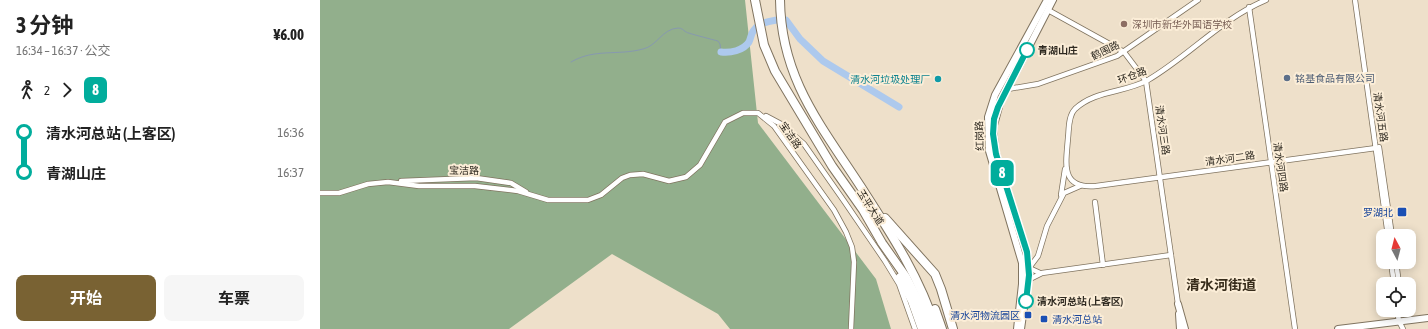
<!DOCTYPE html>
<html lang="zh">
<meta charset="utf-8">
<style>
:root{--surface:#fff;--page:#f6f6f6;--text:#222;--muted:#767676;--accent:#796233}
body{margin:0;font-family:"Asap Condensed","Noto Sans SC",sans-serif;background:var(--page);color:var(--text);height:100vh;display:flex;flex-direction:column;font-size:15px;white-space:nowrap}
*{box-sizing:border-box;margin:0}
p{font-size:13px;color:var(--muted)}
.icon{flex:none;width:22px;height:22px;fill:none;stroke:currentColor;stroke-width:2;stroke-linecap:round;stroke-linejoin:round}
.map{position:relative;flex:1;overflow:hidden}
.drawer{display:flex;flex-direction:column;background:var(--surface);width:320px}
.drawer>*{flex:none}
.badge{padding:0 8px;border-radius:6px;font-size:14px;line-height:26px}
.needle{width:26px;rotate:353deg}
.fabs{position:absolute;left:1056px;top:229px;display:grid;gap:8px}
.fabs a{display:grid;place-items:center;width:40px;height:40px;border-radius:8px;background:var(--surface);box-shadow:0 2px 10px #0003;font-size:20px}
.map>.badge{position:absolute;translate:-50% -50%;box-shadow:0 0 0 2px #fff}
.legs{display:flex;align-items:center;gap:6px;height:44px;padding:0 16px;font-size:13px}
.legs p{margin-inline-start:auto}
.summary{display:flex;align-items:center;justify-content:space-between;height:68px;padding:0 16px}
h1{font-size:22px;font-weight:700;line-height:30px}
.cta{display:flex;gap:8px;margin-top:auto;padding:8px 16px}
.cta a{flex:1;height:46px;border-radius:8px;background:var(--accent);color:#fff;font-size:16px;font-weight:700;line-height:46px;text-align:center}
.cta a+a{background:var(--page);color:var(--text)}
ul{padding:0 16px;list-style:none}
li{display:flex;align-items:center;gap:14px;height:40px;font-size:15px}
li i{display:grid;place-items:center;width:6px;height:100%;margin:0 5px;background:currentColor}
li i::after{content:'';width:10px;height:10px;margin:-5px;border:3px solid;border-radius:50%;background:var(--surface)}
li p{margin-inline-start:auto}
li:first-child i{background:linear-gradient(#0000 50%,currentColor 0)}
li:last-child i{background:linear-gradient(currentColor 50%,#0000 0)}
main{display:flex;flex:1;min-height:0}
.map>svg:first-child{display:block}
</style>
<main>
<section class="drawer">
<div class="summary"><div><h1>3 分钟</h1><p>16:34 – 16:37 · 公交</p></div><b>¥6.00</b></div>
<div class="legs"><svg class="icon" aria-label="walk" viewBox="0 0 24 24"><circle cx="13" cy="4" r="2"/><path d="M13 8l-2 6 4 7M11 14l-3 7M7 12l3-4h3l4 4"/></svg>2<svg class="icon" aria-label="forward" viewBox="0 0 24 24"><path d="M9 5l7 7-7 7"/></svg><b class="badge" style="background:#01ad9c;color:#fff">8</b></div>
<ul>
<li><i style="color:#01ad9c"></i><b>清水河总站 (上客区)</b><p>16:36</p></li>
<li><i style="color:#01ad9c"></i><b>青湖山庄</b><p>16:37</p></li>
</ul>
<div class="cta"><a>开始</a><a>车票</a></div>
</section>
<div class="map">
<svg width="1108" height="329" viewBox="0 0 1108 329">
<rect width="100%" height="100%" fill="#eee0ca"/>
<polygon fill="#92af8c" points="0,0 425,0 438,123 556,279 571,329 410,329 398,314 292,254 189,329 0,329"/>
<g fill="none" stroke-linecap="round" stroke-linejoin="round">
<path stroke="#8799b0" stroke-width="1" d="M 251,62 C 275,48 297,56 323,49 C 337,46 342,29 358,28 C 362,28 363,30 366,32 C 367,33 394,40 398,41 L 400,44 L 401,52"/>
<path stroke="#adc9ed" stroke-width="7" d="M 401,52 C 410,53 423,51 429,42 C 431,38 431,33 434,30 C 439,22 457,19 466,20 L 480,39 L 503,61 L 579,107"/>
<defs>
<g id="street">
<path d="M 946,0 C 901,19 869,56 828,80 C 805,93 775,90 755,109 C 748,116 749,130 748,138 C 746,164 740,189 776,186 L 1056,148"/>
<polyline points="1035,0 1068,236"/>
<polyline points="929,7 975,329"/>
<polyline points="728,10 804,52 826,81 858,304"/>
<polyline points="688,89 718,84 797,56 878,0"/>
<polyline points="446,116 461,124 484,144 524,201 565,261 579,284 595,329"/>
<polyline points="1059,147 1072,236"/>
<polyline points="81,181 156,178 191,183 206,192"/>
<polyline points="0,193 19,193 48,184 68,182 99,186 155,186 198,191 228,200 268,200 281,195 302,178 310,175 323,174 349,181 366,177 380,165 405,122 423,113 438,113 454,126 514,210 526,232 532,247 534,262 531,329"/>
<polyline points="741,195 745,169"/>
<polyline points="775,202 783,265"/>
<polyline points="1071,262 1074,284"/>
<polyline points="1076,262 1079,284"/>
<polyline points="720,273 709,268 718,256 727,226 744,193 760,186"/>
<polyline points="708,280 722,273 851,255"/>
<polyline points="1077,310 1079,321 1083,329"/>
</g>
<g id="secondary">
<polyline points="858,304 865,329"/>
<polyline points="859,314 860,329"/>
<polyline points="697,329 702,284 702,263 669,151 668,117 675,95 727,0"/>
<polyline points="701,329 708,280 708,258 676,154 673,129 680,103 733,0"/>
<polyline points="1018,329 1108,318"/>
</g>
<g id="highway">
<polyline points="435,0 444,45 455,71 512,166 543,210 562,243 586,277 599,302 609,329"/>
<path d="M 460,0 C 461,78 500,124 541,187 C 570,232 600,277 616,329"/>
<polyline points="565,218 615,274 621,289 633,329"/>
<polyline points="580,277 592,301 602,329"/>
<polyline points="615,309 622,329"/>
</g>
</defs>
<use href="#street" stroke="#807460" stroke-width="6"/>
<use href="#secondary" stroke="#807460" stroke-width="8"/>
<use href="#highway" stroke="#807460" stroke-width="10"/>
<use href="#street" stroke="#fff" stroke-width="4.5"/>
<use href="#secondary" stroke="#fff" stroke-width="6"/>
<use href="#highway" stroke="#fff" stroke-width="8"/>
</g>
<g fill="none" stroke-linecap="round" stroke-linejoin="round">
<defs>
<polyline id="line-1" points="706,301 709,275 707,252 676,154 673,134 674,119 678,107 707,50"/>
</defs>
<use href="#line-1" stroke="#fff" stroke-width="9"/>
<use href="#line-1" stroke="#01ad9c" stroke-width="6"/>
</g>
<circle fill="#8d6e63" stroke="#fbedd7" stroke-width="1.5" cx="804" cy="24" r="4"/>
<g fill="#fff" stroke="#01ad9c" stroke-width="2">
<circle cx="707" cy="50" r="7"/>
<circle cx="706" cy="301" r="7"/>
</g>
<circle fill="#5c6f8a" stroke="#fbedd7" stroke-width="1.5" cx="967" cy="78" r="4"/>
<circle fill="#0f9aa8" stroke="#fbedd7" stroke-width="1.5" cx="618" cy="79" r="4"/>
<g fill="#1a4fb4" stroke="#fbedd7" stroke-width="1.5">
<rect x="1077" y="207" width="10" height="10" rx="2"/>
<rect x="704" y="311" width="8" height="8" rx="2"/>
<rect x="720" y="315" width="8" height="8" rx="2"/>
</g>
<g text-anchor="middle" stroke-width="4" stroke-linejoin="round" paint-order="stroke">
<g font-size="10" fill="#785e54" stroke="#fbedd7" text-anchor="start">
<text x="812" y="28">深圳市新华外国语学校</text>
</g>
<g font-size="10" font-weight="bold" fill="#2f2a21" stroke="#fbedd7" text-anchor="start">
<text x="718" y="54">青湖山庄</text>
<text x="717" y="305">清水河总站 (上客区)</text>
</g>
<g font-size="10" fill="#2f2a21" stroke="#fbedd7">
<text transform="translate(785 50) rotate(-25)" y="4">鹤围路</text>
<text transform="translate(812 75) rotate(-20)" y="4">环仓路</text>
<text transform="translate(1061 117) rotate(82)" y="4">清水河五路</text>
<text transform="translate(843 130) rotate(82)" y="4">清水河三路</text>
<text transform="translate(471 135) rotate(55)" y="4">宝洁路</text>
<text transform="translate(659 136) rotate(-92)" y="4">红岗路</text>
<text transform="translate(910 158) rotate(-8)" y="4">清水河二路</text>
<text transform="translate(961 167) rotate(82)" y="4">清水河四路</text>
<text transform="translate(144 170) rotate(1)" y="4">宝洁路</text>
<text transform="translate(551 207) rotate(58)" y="4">玉平大道</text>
</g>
<g font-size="10" fill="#4e5e75" stroke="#fbedd7" text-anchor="start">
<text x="975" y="82">铭基食品有限公司</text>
</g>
<g font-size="10" fill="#0d838f" stroke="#fbedd7" text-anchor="end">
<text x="610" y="83">清水河垃圾处理厂</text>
</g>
<g font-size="10" fill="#164399" stroke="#fbedd7" text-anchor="end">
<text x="1073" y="216">罗湖北</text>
<text x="700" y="319">清水河物流园区</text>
<text x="732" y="323" text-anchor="start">清水河总站</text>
</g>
<g font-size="14" font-weight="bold" fill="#372c1b" stroke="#fbedd7">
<text x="901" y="290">清水河街道</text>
</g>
</g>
</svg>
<div class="fabs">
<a><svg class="needle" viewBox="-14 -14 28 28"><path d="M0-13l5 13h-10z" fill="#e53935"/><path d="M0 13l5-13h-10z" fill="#767676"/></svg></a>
<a><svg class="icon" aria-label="locate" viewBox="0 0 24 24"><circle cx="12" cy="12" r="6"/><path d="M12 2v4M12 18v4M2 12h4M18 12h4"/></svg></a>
</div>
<b class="badge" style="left:682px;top:173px;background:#01ad9c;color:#fff">8</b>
</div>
</main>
